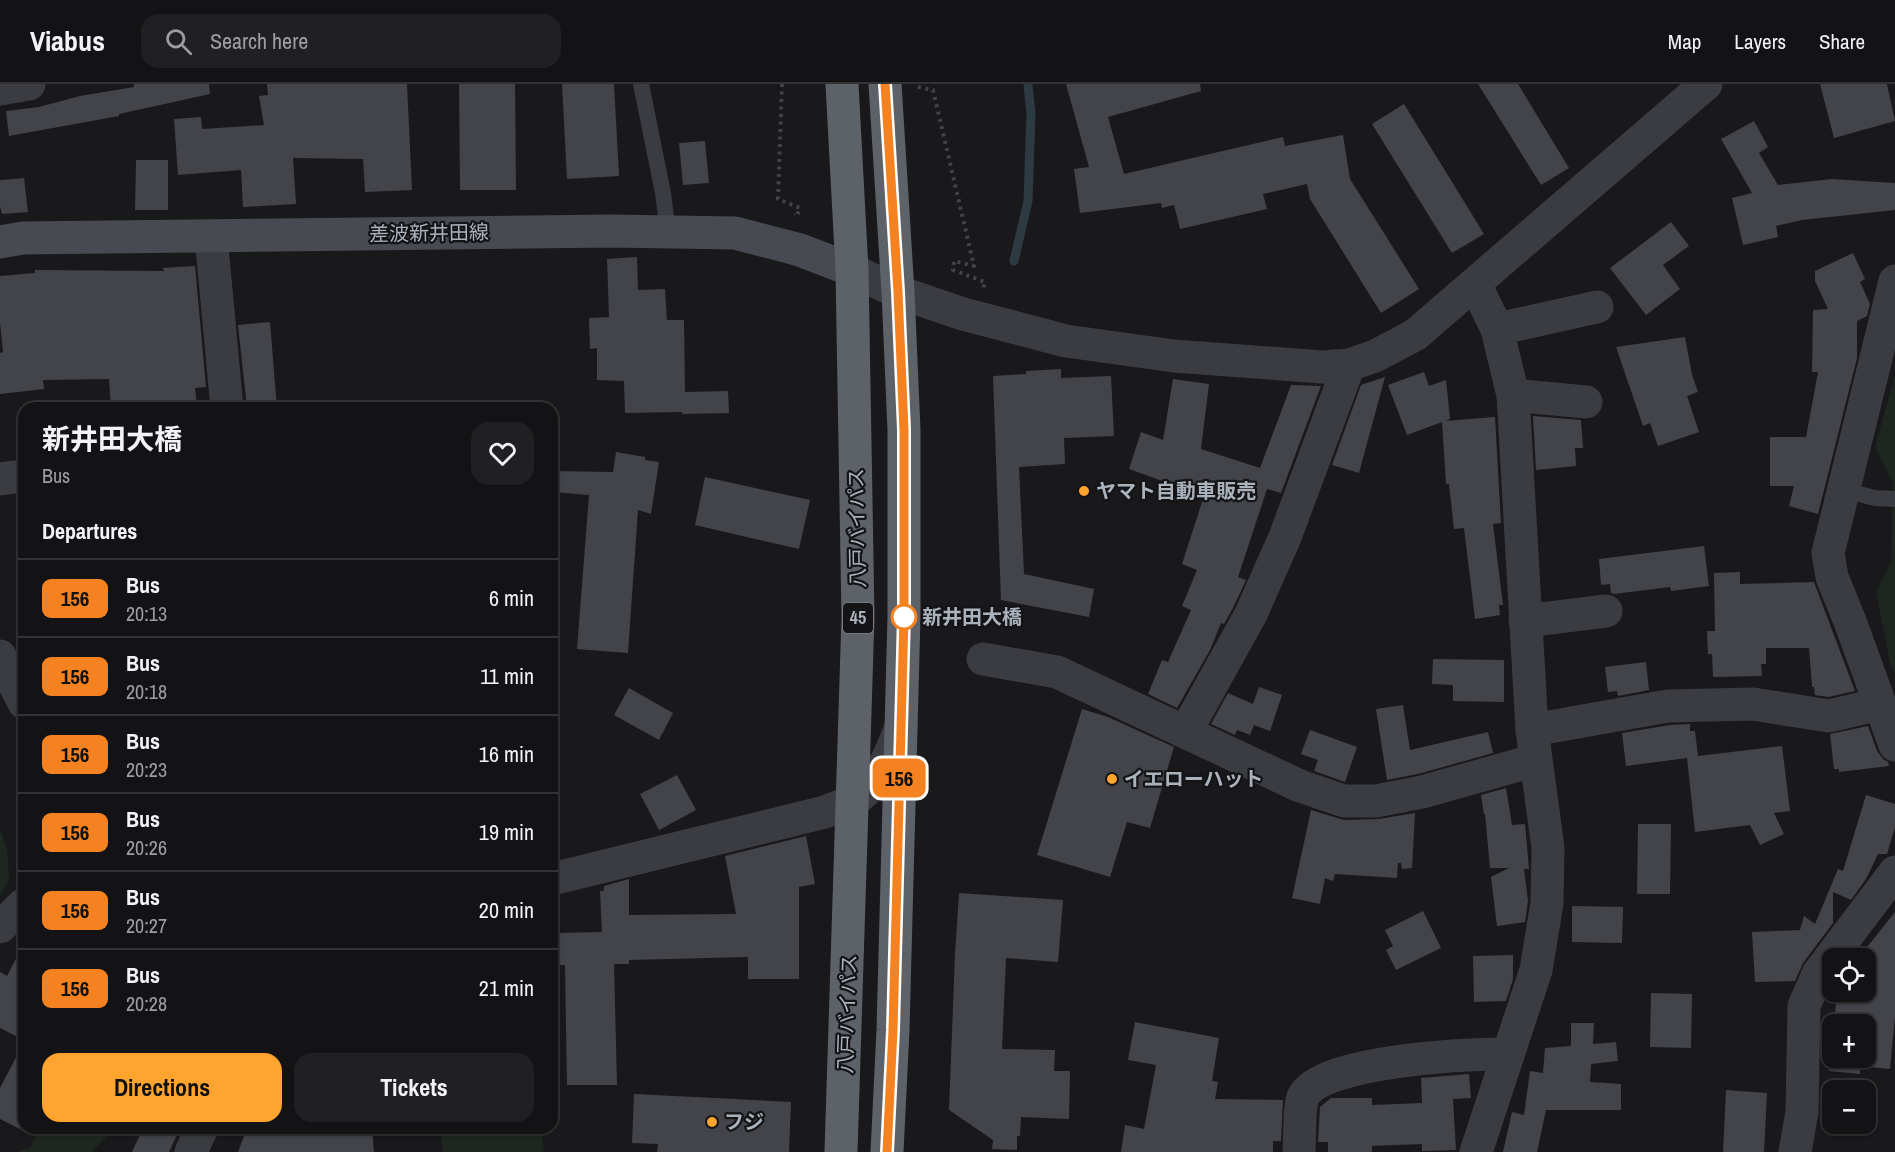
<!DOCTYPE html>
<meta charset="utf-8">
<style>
:root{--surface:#131315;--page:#202022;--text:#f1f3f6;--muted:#9d9ea0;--line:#323234;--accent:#ffa42e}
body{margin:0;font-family:"Archivo Narrow","Noto Sans JP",sans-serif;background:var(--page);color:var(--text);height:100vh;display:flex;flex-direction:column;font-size:22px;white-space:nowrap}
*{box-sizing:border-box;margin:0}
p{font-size:20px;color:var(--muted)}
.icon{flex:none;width:33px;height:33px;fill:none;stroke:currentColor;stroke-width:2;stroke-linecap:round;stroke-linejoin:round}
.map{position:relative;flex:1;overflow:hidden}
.drawer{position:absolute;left:18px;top:318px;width:540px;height:732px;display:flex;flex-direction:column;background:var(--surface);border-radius:18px;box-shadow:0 2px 4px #0004,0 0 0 2px var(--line)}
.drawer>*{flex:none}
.badge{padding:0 12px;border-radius:9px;font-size:21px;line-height:39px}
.buttons{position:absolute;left:1822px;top:864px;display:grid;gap:12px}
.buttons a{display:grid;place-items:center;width:54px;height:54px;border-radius:12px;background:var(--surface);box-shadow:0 2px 4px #0004,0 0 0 2px var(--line);font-size:30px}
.map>.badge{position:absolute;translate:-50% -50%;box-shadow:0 0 0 3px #fff}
h2{padding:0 24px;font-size:22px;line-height:54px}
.round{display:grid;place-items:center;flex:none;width:63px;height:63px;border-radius:18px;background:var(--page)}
.head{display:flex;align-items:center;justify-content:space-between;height:102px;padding:0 24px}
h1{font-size:28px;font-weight:700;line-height:45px}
.cta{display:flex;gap:12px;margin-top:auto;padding:12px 24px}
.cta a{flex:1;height:69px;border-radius:18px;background:var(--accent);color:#111;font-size:24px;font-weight:700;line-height:69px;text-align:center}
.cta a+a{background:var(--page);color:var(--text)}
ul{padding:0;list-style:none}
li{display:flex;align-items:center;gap:18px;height:78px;padding:0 24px;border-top:2px solid var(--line)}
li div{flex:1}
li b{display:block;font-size:22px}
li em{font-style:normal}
li .badge{min-width:66px;font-weight:700;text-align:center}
header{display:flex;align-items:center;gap:36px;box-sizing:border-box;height:84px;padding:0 30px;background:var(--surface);border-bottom:2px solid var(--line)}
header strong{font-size:28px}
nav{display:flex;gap:33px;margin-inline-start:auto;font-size:21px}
.search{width:420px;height:54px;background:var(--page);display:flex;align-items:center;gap:15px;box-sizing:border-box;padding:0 21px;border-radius:18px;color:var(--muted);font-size:22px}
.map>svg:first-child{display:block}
</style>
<header>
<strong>Viabus</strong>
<div class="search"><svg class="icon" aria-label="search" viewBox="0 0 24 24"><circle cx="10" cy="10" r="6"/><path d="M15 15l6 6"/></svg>Search here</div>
<nav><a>Map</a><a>Layers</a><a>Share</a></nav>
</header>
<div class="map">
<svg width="1895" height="1068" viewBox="0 0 1895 1068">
<rect width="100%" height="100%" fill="#19191c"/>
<g fill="#1e271f">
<polygon points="1895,291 1895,591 1890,578 1876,508 1891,478 1893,399 1875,363"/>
<polygon points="0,746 7,765 9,795 0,812"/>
<polygon points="40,1044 115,1044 91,1068 18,1068 30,1064"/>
<polygon points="424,1044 541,1044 544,1068 443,1068 441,1049 424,1048"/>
</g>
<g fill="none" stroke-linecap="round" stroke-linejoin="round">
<polyline stroke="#2d3a41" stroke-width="9" points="1014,177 1028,117 1031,30 1028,0"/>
</g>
<g fill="#434449">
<polygon points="134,0 209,0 210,10 119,30 119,32 9,52 6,27 39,23 80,12 134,3"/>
<polygon points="267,0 407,0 412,106 365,108 363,75 293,74 296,120 243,123 241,86 178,91 174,35 201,33 202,45 264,41 259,12 268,11"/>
<polygon points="459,0 515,0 516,106 460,106"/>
<polygon points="562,0 614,0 619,92 567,95"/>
<polygon points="1066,0 1200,0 1201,7 1108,33 1124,90 1283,53 1285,62 1343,51 1350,95 1419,205 1381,229 1310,115 1307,100 1263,110 1267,125 1180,145 1174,121 1162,124 1161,119 1080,129 1074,85 1089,83"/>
<polygon points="1478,0 1518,0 1569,84 1541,101"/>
<polygon points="1820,0 1887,0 1895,37 1834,54"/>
<polygon points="1404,20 1484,150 1452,169 1372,40"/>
<polygon points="1754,37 1768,63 1759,69 1778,101 1832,95 1895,99 1895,126 1802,136 1776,142 1778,153 1743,161 1732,114 1752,109 1721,55"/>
<polygon points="705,57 709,99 683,101 679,59"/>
<polygon points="136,76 168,76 168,126 135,126"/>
<polygon points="24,94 28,128 2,130 0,122 0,96"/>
<polygon points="1671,138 1689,162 1663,181 1680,205 1646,231 1610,184"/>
<polygon points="1853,169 1865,195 1860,198 1870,220 1867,232 1857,237 1857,274 1818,430 1789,422 1794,402 1770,402 1770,353 1806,353 1818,288 1812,288 1813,226 1828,225 1815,197 1815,187"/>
<polygon points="637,173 638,206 665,205 667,236 684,236 685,308 728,307 729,329 682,330 682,328 625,329 624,297 597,296 597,264 590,265 589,234 609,233 607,175"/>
<polygon points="195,182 206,303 195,304 197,324 111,324 109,295 43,296 44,305 0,310 0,269 3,268 0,239 0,192 35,189 35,186 164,187 163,184"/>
<polygon points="270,238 277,324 247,324 238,241"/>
<polygon points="1685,253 1692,291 1698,308 1687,312 1699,348 1658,362 1650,339 1643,342 1616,263"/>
<polygon points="1061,285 1061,294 1111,292 1114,352 1064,354 1065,380 1019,383 1024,490 1094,505 1089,533 1001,516 993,292 1026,290 1026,287"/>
<polygon points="1424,288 1429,302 1446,296 1450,335 1445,337 1495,333 1501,439 1493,440 1503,521 1499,521 1500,531 1475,535 1464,444 1454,445 1449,400 1446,400 1442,338 1407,351 1388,301"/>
<polygon points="1385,293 1359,389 1332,381 1361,301"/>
<polygon points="1173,295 1209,300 1201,365 1260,384 1291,301 1321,302 1281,409 1267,405 1238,493 1246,496 1234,522 1224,540 1221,539 1210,566 1177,624 1148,610 1162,576 1168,578 1191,526 1182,522 1197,486 1182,480 1204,412 1129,385 1141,348 1163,356"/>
<polygon points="1533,332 1581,336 1583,364 1575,364 1576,382 1536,386"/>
<polygon points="616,368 645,373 645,376 659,378 651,430 638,426 628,569 577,565 589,411 552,408 552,387 613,388"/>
<polygon points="705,393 810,416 799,465 695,441"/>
<polygon points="1704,462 1709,502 1671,507 1670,503 1614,510 1611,509 1610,500 1601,501 1599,475"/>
<polygon points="1740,488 1740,500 1814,498 1855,607 1828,613 1815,611 1814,603 1812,603 1809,564 1766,564 1766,580 1761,580 1762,592 1713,593 1712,570 1708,570 1707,547 1715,547 1714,489"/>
<polygon points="1433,575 1504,576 1504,618 1453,617 1453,601 1432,600"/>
<polygon points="1646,578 1649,606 1618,612 1617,607 1608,608 1605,583"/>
<polygon points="1259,603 1282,611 1270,647 1254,641 1250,651 1237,646 1235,651 1211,640 1228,609 1253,620"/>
<polygon points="629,604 673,629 659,656 614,631"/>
<polygon points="1403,621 1410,666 1488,648 1493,669 1418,690 1387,696 1376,625"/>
<polygon points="1082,625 1108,633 1174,663 1150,744 1127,738 1110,793 1037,771"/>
<polygon points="1690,640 1690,647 1695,647 1698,672 1782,662 1790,727 1774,729 1784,750 1760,761 1750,741 1695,748 1687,674 1626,682 1622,649 1670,641"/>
<polygon points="1868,642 1877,667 1883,675 1888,678 1889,682 1839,688 1839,685 1834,685 1830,650"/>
<polygon points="1310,646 1357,663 1345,698 1314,687 1318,676 1301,670"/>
<polygon points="677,691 696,726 659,746 640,710"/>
<polygon points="1506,704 1512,741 1525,740 1529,785 1524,785 1528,817 1525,838 1497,842 1491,793 1509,784 1490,784 1485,730 1484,730 1481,711"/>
<polygon points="1866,711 1895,720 1895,743 1887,770 1878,770 1866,795 1851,816 1833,808 1833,839 1803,879 1795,897 1755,898 1752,848 1800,846 1804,832 1815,840 1838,785 1843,787"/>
<polygon points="1311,726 1344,736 1379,735 1415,729 1412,784 1402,785 1401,779 1398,779 1397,794 1335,790 1333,797 1325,794 1320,820 1292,814"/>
<polygon points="1638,740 1671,740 1670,810 1637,810"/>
<polygon points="806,752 815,800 799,803 799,895 748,895 748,873 629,876 629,880 614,880 617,1001 567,1001 565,881 559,881 558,849 602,848 600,807 604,807 604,802 629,795 629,831 736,830 725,772"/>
<polygon points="959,809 1063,816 1058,878 1006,874 1002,965 1055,966 1054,987 1070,987 1069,1035 1021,1033 1020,1052 1017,1052 1017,1066 992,1065 993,1056 949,1026 955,870"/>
<polygon points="1572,822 1623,823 1622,859 1572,858"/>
<polygon points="1423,827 1441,864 1396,886 1386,866 1393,862 1385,846"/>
<polygon points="1895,828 1895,932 1890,985 1860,982 1860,990 1829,987 1833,949 1833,974 1866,974 1866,940 1834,940 1837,909 1835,908 1866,908 1866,874 1853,874 1857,870 1860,872"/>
<polygon points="24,859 24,956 0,944 0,888 7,892"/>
<polygon points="1513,871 1513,895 1506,917 1474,918 1473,872"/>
<polygon points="1651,909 1692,910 1691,964 1650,963"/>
<polygon points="1135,938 1219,954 1212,997 1218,998 1215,1015 1283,1016 1281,1057 1273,1057 1273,1068 1121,1068 1125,1041 1144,1045 1156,981 1128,976"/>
<polygon points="1571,939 1594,939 1593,960 1616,958 1618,977 1591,980 1590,998 1621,1000 1621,1026 1546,1026 1537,1068 1503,1068 1512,1028 1524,1031 1530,987 1543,989 1545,964 1571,962"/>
<polygon points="24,958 24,1047 0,1035 0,1004"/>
<polygon points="1469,990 1471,1014 1453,1015 1456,1066 1422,1067 1422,1060 1372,1062 1372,1068 1328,1068 1328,1058 1318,1058 1320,1023 1331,1014 1372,1014 1372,1021 1422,1019 1421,994"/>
<polygon points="1726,1006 1767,1009 1764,1068 1723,1068"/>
<polygon points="634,1010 791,1018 789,1068 657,1068 658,1060 632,1059"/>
<polygon points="143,1044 180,1044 169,1068 132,1068"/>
<polygon points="247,1044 372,1044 374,1068 238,1068"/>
</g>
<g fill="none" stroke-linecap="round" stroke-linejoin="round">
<g stroke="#404348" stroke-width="4" stroke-dasharray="3 4.5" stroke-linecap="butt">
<polyline points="782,0 778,115 800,124 797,132 794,131"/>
<polyline points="918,3 933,6 974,182 954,177 953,186 985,198 983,205"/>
</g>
<g stroke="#3a3c41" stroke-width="16">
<polyline points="641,0 663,109 668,148"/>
<polyline points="1843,406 1875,414 1895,415"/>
</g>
<g stroke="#3a3c41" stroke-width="33">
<polyline points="0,5 29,0"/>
<polyline points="211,152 227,324"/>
<polyline points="1895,197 1828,469 1832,493 1851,540 1895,661"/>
<polyline points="1475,200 1497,245 1513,311 1532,646 1548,764 1547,819 1536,886 1476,1068"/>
<polyline points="1497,245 1597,223"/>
<polyline points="1513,311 1586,318"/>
<polyline points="0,395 24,392"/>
<polyline points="1525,537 1606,527"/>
<polyline points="0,572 24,619"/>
<polyline points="983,575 1057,588 1300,702 1344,717 1376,717 1422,708 1536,676"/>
<polyline points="1532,646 1668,622 1753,620 1829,632 1880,620"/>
<polyline points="1186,647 1251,530 1285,453 1349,281"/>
<path d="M 552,795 L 825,728 C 834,724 844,721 852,717 C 879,702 890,670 901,643"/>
<polyline points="0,843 24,820"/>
<polyline points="191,1068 202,1044"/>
<path d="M 1299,1068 C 1300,1056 1299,1022 1303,1013 C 1321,976 1469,970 1508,970"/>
<polyline points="1795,1068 1802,1028 1804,922 1818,890 1895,788"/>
</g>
<polyline stroke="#3a3c41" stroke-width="33" points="852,186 898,208 963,230 1066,257 1174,272 1322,283 1349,281 1375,272 1415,251 1706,0"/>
<polyline stroke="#474b51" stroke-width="33" points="0,158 23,154 611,147 735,149 800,166 852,186"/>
<g stroke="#5d6269" stroke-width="33">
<polyline points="885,0 898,208 904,346 904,532 893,946 887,1068"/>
<polyline points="841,1068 858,533 852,186 842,0"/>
</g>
</g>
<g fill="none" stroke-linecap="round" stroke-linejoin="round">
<defs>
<polyline id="line" points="885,0 898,208 904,346 904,532 893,946 887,1068"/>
</defs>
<use href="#line" stroke="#fff" stroke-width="14"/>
<use href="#line" stroke="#f58220" stroke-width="9"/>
</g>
<g fill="#ffa42e" stroke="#141417" stroke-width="2">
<circle cx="1084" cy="407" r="6"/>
<circle cx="1112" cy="695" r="6"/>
<circle cx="712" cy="1038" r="6"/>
</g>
<circle fill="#fff" stroke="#f58220" stroke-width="3" cx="904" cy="533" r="12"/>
<g text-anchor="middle" stroke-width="4.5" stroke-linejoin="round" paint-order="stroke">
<rect fill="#141417" stroke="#7d838a" stroke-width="1.5" x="843" y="519" width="30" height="30" rx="4.5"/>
<g font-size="18" font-weight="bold" fill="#aab2bc">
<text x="858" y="540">45</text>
</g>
<g font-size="20" fill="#aab2bc" stroke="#141417">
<text transform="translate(429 149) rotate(-1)" y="7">差波新井田線</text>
<text transform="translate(857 444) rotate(-91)" y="7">八戸バイパス</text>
<text transform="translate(847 930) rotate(-88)" y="7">八戸バイパス</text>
</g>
<g font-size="20" font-weight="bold" fill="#aab2bc" stroke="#141417" text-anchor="start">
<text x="1096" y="414">ヤマト自動車販売</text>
<text x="1124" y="702">イエローハット</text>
<text x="724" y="1045">フジ</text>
</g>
<g font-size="20" font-weight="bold" fill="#aab2bc" stroke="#141417" text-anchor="start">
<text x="922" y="540">新井田大橋</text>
</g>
</g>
</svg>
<div class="buttons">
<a><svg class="icon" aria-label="locate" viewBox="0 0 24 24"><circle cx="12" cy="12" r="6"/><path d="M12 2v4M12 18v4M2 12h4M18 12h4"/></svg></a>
<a>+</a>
<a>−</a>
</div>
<b class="badge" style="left:899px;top:694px;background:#f58220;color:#111">156</b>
<section class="drawer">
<div class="head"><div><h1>新井田大橋</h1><p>Bus</p></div><a class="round"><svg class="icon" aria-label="heart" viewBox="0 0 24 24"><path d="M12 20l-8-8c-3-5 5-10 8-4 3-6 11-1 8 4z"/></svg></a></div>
<h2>Departures</h2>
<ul>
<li><span class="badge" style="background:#f58220;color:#111">156</span><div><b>Bus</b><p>20:13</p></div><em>6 min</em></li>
<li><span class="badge" style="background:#f58220;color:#111">156</span><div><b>Bus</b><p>20:18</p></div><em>11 min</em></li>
<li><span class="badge" style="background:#f58220;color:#111">156</span><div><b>Bus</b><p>20:23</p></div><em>16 min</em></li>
<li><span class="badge" style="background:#f58220;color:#111">156</span><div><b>Bus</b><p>20:26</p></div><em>19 min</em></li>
<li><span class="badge" style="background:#f58220;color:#111">156</span><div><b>Bus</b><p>20:27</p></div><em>20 min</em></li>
<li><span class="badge" style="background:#f58220;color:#111">156</span><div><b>Bus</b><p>20:28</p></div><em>21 min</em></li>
</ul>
<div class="cta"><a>Directions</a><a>Tickets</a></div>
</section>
</div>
